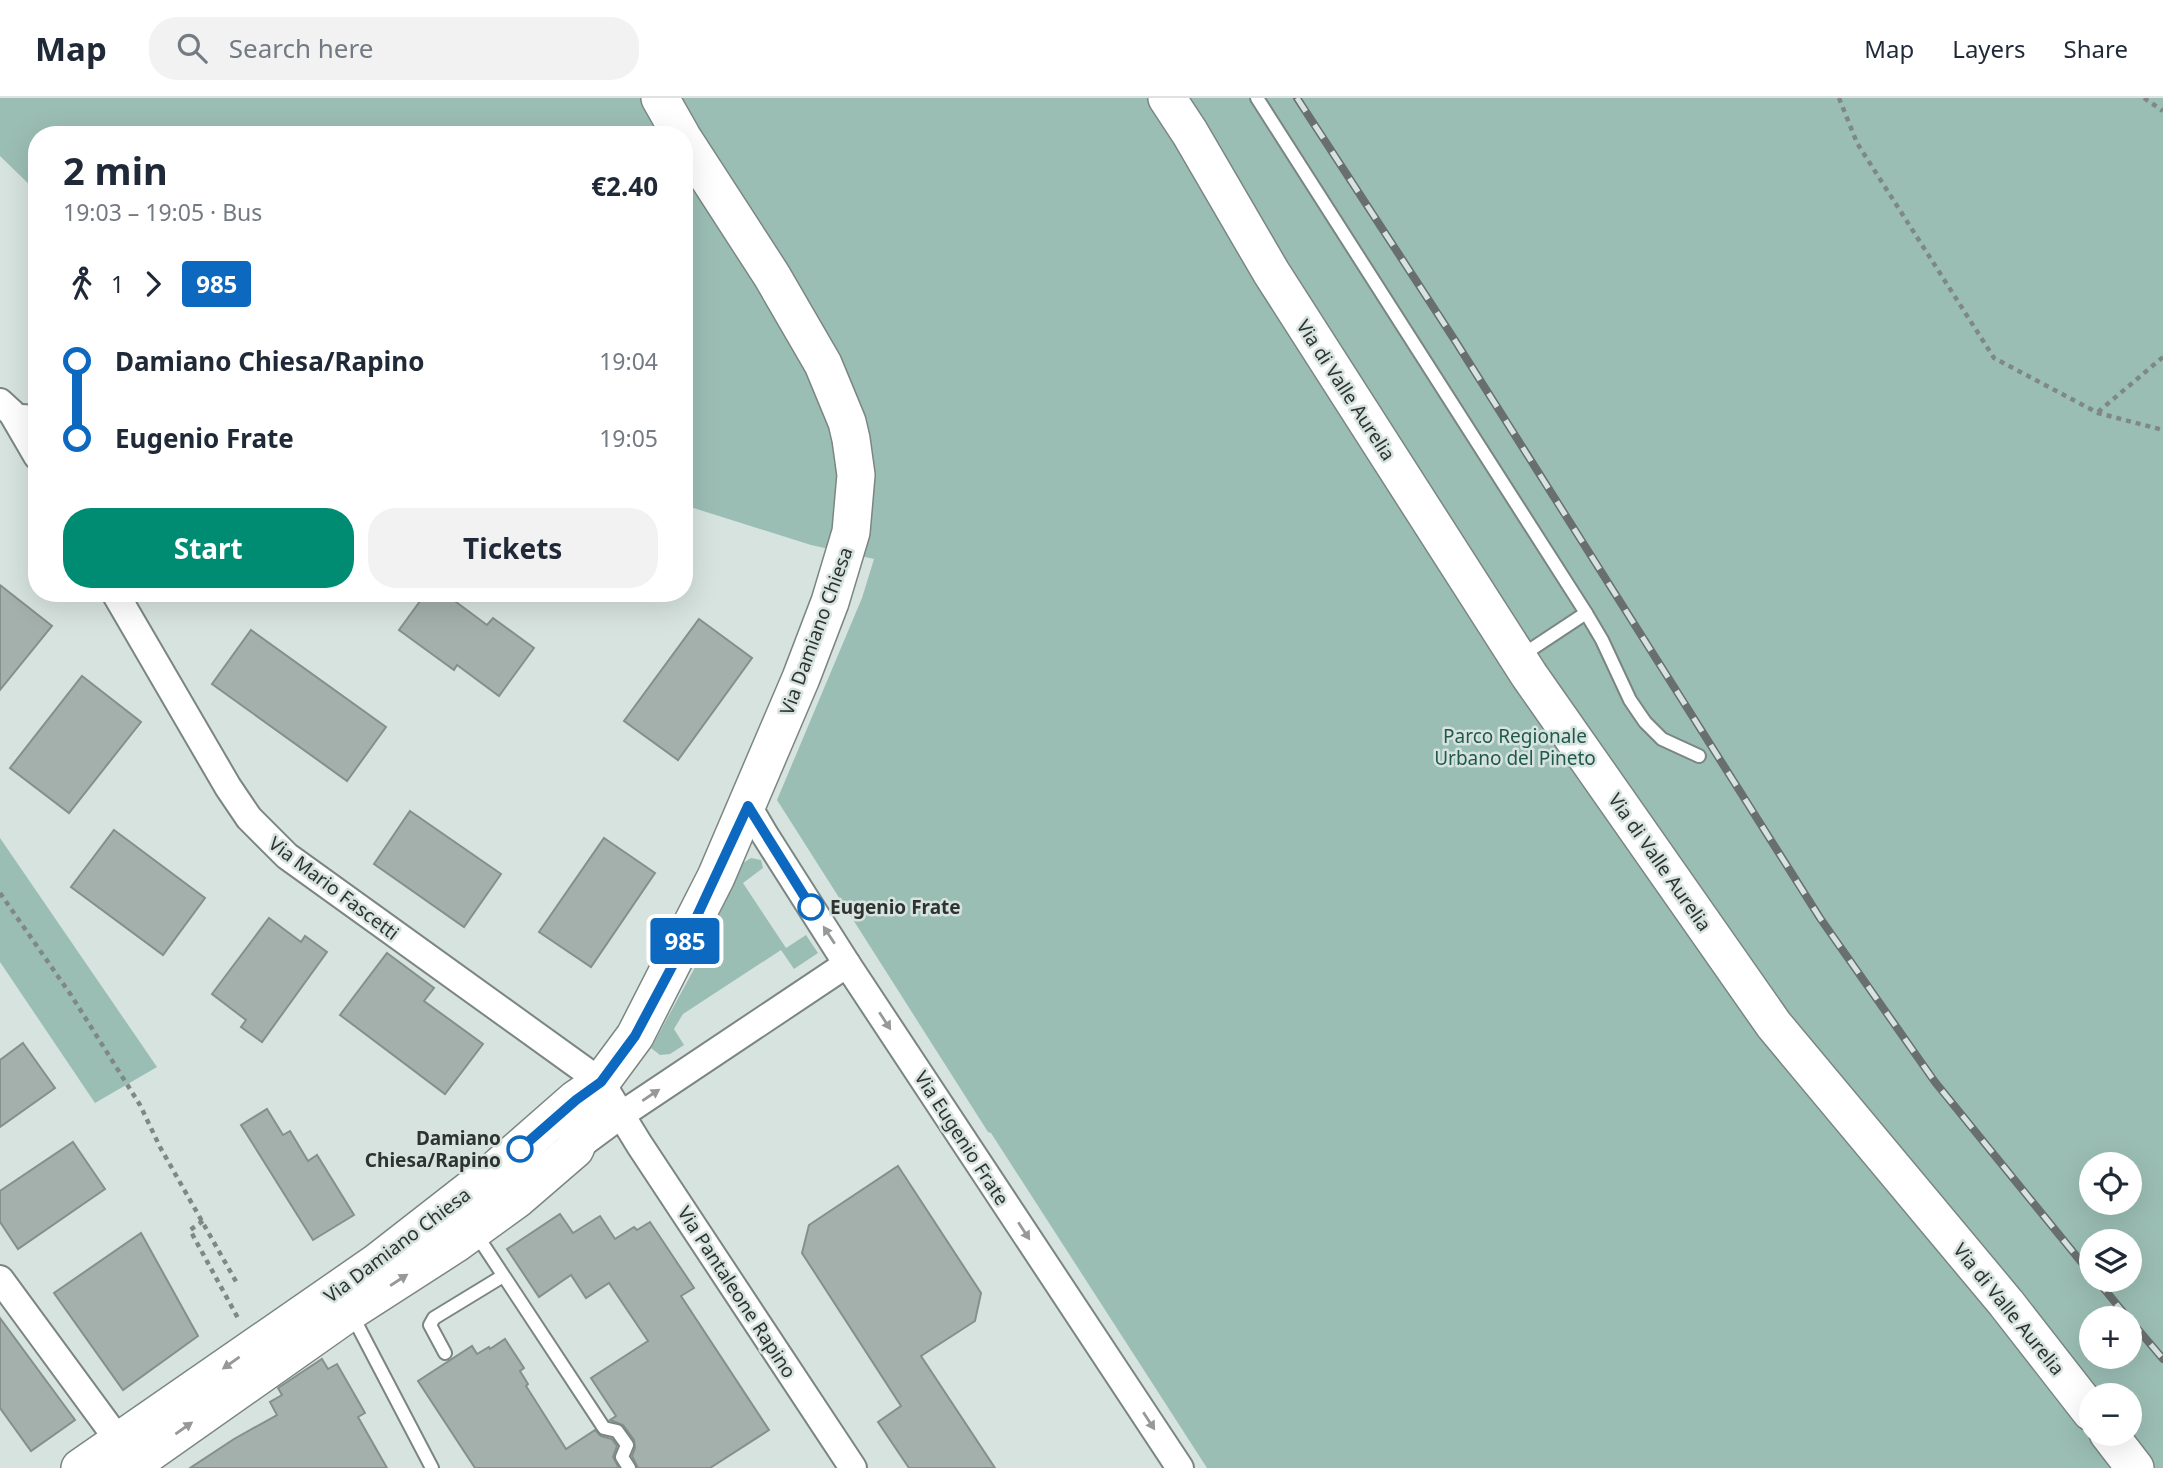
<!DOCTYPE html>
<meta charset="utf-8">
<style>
:root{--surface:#fff;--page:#f2f2f3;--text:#1f2937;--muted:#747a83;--line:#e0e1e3;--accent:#008c73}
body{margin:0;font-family:"Noto Sans",sans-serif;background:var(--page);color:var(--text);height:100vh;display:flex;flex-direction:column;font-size:26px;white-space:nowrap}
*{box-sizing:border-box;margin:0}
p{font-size:23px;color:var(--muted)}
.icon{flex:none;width:38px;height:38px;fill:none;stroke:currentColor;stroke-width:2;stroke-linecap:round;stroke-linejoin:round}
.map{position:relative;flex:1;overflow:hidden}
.drawer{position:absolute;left:28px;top:28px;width:665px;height:476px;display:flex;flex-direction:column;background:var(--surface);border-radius:28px;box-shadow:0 7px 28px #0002}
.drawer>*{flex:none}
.badge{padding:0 14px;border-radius:5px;font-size:24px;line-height:46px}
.buttons{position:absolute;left:2079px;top:1054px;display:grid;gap:14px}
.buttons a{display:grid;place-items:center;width:63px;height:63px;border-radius:50%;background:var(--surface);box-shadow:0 7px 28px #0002;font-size:35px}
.map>.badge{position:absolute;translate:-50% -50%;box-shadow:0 0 0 4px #fff}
.legs{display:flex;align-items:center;gap:10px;height:77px;padding:0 35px;font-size:23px}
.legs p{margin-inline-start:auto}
.summary{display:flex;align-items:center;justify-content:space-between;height:119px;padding:0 35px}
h1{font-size:38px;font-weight:700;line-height:52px}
.action{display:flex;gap:14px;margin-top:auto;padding:14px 35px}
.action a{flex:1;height:80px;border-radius:28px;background:var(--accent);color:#fff;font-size:28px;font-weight:700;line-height:80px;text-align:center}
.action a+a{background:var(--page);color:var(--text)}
ul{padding:0 35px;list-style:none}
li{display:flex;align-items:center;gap:24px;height:77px;font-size:26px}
li i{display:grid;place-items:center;width:10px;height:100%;margin:0 9px;background:currentColor}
li i::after{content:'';width:18px;height:18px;margin:-9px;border:5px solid;border-radius:50%;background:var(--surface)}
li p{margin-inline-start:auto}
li:first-child i{background:linear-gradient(#0000 50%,currentColor 0)}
li:last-child i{background:linear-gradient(currentColor 50%,#0000 0)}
header{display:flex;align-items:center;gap:42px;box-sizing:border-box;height:98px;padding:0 35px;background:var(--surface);border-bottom:2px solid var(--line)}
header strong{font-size:33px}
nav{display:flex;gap:38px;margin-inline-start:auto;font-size:24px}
.search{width:490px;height:63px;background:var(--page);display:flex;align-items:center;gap:18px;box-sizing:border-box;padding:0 24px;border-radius:28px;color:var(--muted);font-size:26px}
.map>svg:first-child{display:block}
</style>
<header>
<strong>Map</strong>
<div class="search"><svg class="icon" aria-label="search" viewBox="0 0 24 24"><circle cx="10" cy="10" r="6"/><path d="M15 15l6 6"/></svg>Search here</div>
<nav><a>Map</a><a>Layers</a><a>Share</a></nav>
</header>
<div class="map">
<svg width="2163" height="1370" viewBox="0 0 2163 1370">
<rect width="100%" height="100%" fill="#d7e3df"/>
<g fill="#9bbeb4" fill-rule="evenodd">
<path d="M 0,0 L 2163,0 L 2163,1370 L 1207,1370 L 991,1035 L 988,1034 L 777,702 L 862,500 L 874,461 L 811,447 L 684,407 L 684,37 L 37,37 L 37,94 L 0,58 ZM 2091,1066 L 2130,1066 L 2130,1104 L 2091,1104 ZM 2091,1143 L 2130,1143 L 2130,1181 L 2091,1181 ZM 2091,1220 L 2130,1220 L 2130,1258 L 2091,1258 ZM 2091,1297 L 2130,1297 L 2130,1335 L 2091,1335 Z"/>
<polygon points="0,740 157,969 95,1005 0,864"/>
<polygon points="751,760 761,762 763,770 743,785 786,850 806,837 818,855 794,871 781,852 683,916 674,931 684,947 670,956 660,957 651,950 693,873 743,765"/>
</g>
<g fill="#a4b0ac" stroke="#85908d" stroke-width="2">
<polygon points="0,487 52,528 0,592"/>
<polygon points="426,495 444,495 487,527 493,520 534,550 499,598 457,567 454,572 399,532"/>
<polygon points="699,521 752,560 678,662 624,623"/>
<polygon points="251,532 386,629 347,683 212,586"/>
<polygon points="82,578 141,624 69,715 10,670"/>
<polygon points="410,713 501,776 464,829 374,766"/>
<polygon points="114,732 205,800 163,857 71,789"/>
<polygon points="604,740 655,775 591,869 539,834"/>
<polygon points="269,820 301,844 305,838 327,854 262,944 241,929 246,922 212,896"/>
<polygon points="387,855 434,890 424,903 483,946 445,996 340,917"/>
<polygon points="23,945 55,990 0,1029 0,962"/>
<polygon points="267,1011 283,1037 290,1033 308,1063 317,1057 354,1117 313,1142 241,1027"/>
<polygon points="73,1044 105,1091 18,1151 0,1124 0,1093"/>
<polygon points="898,1068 981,1195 975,1223 921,1258 995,1370 909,1370 878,1324 901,1308 802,1155 809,1127"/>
<polygon points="560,1116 573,1135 600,1118 615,1141 634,1129 637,1132 650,1124 694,1190 681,1198 769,1332 710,1370 638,1370 632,1358 635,1350 634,1342 623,1327 610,1322 616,1318 591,1280 648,1243 609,1185 586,1200 571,1177 539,1199 507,1151"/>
<polygon points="141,1135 198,1238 123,1292 54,1195"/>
<polygon points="0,1220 75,1322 31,1353 0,1310"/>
<polygon points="505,1241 524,1270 520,1273 528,1286 526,1288 566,1351 595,1332 601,1338 612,1341 617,1348 613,1359 619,1370 475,1370 418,1283 472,1248 477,1256 489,1249 490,1251"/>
<polygon points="322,1261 328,1271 337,1266 365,1315 358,1319 387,1370 190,1370 234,1341 277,1317 270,1304 282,1297 278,1290"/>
</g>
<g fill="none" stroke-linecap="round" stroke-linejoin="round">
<defs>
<g id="lane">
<polyline points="1257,0 1586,515 1521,558"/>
<polyline points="12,315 22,313 37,314"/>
<polyline points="1586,515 1602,542 1630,602 1645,624 1662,641 1699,658"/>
<polyline points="476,1136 604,1330 617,1333 627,1347 622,1359 629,1370"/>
<polyline points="352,1217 432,1370"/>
<polyline points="445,1255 430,1227 434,1220 503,1178"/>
</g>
<g id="street">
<polyline points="0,304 12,315 37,358"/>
<polyline points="115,495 228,689 249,720 287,758 601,984 639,1046 853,1370"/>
<polyline points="748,708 765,737 847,866 1180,1370"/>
<polyline points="575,1051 621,1017 847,866"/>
<polyline points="0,1181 119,1343"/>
</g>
<g id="secondary">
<polyline points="660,0 681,37"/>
<polyline points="1167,0 1190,35 1271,174 1529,577 1774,927 2006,1205 2091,1314"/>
<polyline points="2108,1335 2135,1370"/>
<polyline points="80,1370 376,1165 494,1073 576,1001 601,984 635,938 716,779 801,580 830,504 851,434 856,377 851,341 847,324 823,266 772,178 684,42"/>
<polyline points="128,1370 351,1213 455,1146 517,1101 575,1051 601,984"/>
</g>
</defs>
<use href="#lane" stroke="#7b8683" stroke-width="16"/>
<use href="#street" stroke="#7b8683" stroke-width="30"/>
<use href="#secondary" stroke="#7b8683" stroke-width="40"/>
<g stroke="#7f8885" stroke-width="4.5" stroke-dasharray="5 5" stroke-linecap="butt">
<polyline points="1839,0 1857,45 1994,260 2098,315 2163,332"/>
<polyline points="2144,0 2163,13"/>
<polyline points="2098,314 2163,259"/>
<polyline points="0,795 71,897 140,1007 160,1049 238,1187"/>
<polyline points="203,1123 190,1132 239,1222"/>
</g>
<use href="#lane" stroke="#fff" stroke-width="12"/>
<use href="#street" stroke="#fff" stroke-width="26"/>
<use href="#secondary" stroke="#fff" stroke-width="37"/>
<defs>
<g id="rail">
<polyline points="1297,0 1456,244 1820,820 1935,984 2091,1176"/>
<polyline points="2096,1181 2128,1220"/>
<polyline points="2130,1222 2163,1261"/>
</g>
</defs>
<use href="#rail" stroke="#686f6d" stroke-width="8"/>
<use href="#rail" stroke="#d7e3df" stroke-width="5" stroke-dasharray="16" stroke-linecap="butt"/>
</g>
<defs><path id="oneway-solid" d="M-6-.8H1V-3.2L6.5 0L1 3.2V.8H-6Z" transform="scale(1.75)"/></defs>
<g fill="#969998">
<use href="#oneway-solid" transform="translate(829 837) rotate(-123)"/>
<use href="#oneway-solid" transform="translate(885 923) rotate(57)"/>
<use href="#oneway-solid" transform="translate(651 997) rotate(-34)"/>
<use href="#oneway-solid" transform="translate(1024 1133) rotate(57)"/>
<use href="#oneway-solid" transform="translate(399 1182) rotate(-33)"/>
<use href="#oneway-solid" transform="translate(231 1265) rotate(145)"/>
<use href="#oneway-solid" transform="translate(1149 1323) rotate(57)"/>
<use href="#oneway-solid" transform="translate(184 1330) rotate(-35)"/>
</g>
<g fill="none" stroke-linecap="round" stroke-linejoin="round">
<defs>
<polyline id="line-1" points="520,1051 576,1002 601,984 635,938 684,846 748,708 811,809"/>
</defs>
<use href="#line-1" stroke="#fff" stroke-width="16"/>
<use href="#line-1" stroke="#0c69bf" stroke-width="10"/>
</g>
<g fill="#fff" stroke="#0c69bf" stroke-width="3.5">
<circle cx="811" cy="809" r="12"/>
<circle cx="520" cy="1051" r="12"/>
</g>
<g text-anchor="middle" stroke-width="5" stroke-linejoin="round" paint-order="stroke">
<g font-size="19" fill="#2e3332" stroke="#d7e3df">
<text transform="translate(1346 292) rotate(57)" y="7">Via di Valle Aurelia</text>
<text transform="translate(816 533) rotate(-70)" y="7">Via Damiano Chiesa</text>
<text transform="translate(1660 764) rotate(55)" y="7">Via di Valle Aurelia</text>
<text transform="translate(334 790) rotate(37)" y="7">Via Mario Fascetti</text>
<text transform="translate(962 1040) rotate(57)" y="7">Via Eugenio Frate</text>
<text transform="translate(397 1147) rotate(-37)" y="7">Via Damiano Chiesa</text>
<text transform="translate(737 1194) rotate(57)" y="7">Via Pantaleone Rapino</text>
<text transform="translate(2009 1211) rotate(51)" y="7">Via di Valle Aurelia</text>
</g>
<g font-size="19" fill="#1e594b" stroke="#d7e3df">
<text x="1515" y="645">Parco Regionale<tspan x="1515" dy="22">Urbano del Pineto</tspan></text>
</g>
<g font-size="19" font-weight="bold" fill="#2e3332" stroke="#d7e3df" text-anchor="start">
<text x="830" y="816">Eugenio Frate</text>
<text x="501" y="1047" text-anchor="end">Damiano<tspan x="501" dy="22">Chiesa/Rapino</tspan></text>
</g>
</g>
</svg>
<div class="buttons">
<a><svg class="icon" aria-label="locate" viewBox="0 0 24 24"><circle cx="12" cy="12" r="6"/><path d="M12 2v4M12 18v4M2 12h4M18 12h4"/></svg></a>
<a><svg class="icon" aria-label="layers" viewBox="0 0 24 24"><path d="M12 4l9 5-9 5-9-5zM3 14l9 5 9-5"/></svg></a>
<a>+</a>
<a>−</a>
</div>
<b class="badge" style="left:685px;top:843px;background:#0c69bf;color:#fff">985</b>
<section class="drawer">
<div class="summary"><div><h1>2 min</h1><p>19:03 – 19:05 · Bus</p></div><b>€2.40</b></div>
<div class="legs"><svg class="icon" aria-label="walk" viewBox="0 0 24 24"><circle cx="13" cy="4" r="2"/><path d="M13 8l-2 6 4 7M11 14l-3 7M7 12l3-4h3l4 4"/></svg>1<svg class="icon" aria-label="forward" viewBox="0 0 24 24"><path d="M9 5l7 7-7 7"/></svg><b class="badge" style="background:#0c69bf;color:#fff">985</b></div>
<ul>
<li><i style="color:#0c69bf"></i><b>Damiano Chiesa/Rapino</b><p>19:04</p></li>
<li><i style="color:#0c69bf"></i><b>Eugenio Frate</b><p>19:05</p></li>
</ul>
<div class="action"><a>Start</a><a>Tickets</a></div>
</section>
</div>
